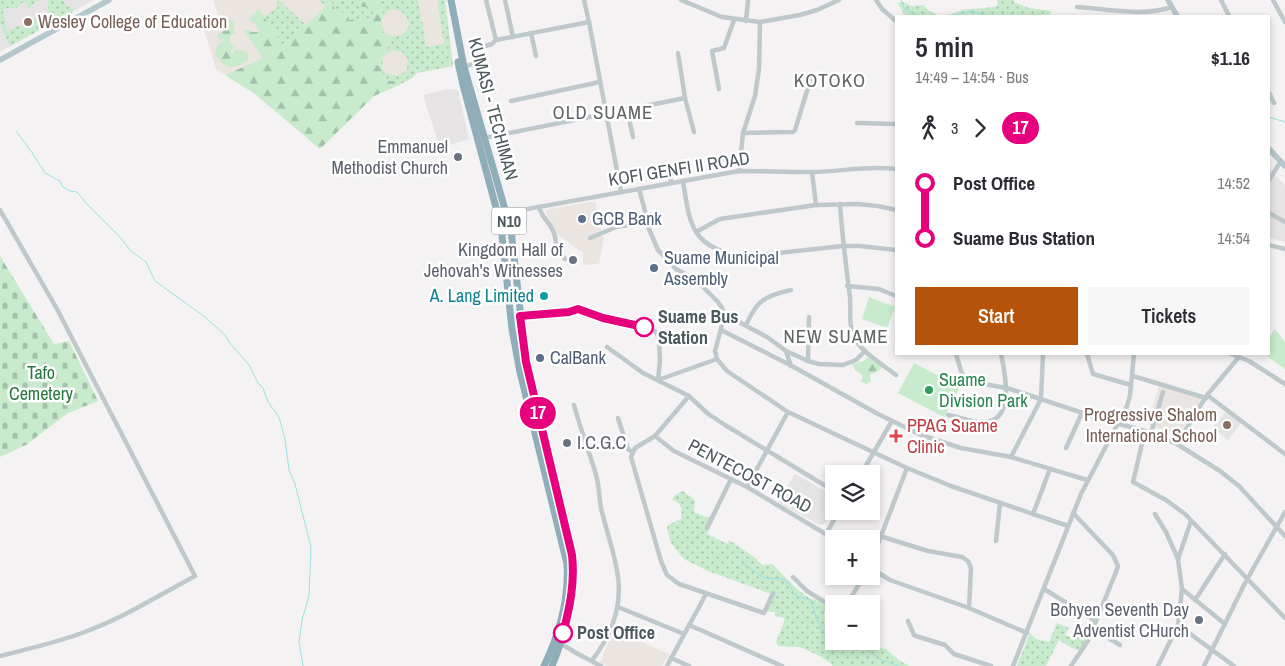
<!DOCTYPE html>
<meta charset="utf-8">
<style>
:root{--surface:#fff;--page:#f7f7f7;--text:#2b2b33;--muted:#7c7c81;--accent:#b45309}
body{margin:0;font-family:"Archivo Narrow",sans-serif;background:var(--page);color:var(--text);height:100vh;display:flex;flex-direction:column;font-size:19px;white-space:nowrap}
*{box-sizing:border-box;margin:0}
p{font-size:16px;color:var(--muted)}
.icon{flex:none;width:28px;height:28px;fill:none;stroke:currentColor;stroke-width:2;stroke-linecap:round;stroke-linejoin:round}
.map{position:relative;flex:1;overflow:hidden}
.sheet{position:absolute;left:895px;top:15px;width:375px;height:340px;display:flex;flex-direction:column;background:var(--surface);border-radius:0px;box-shadow:0 2px 8px #0003}
.sheet>*{flex:none}
.badge{padding:0 10px;border-radius:16px;font-size:18px;line-height:32px}
.buttons{position:absolute;left:825px;top:465px;display:grid;gap:10px}
.buttons a{display:grid;place-items:center;width:55px;height:55px;border-radius:0px;background:var(--surface);box-shadow:0 2px 8px #0003;font-size:25px}
.map>.badge{position:absolute;translate:-50% -50%;box-shadow:0 0 0 2px #fff}
.legs{display:flex;align-items:center;gap:8px;height:55px;padding:0 20px;font-size:16px}
.legs p{margin-inline-start:auto}
.head{display:flex;align-items:center;justify-content:space-between;height:85px;padding:0 20px}
h1{font-size:28px;font-weight:600;line-height:38px}
.action{display:flex;gap:10px;margin-top:auto;padding:10px 20px}
.action a{flex:1;height:58px;border-radius:0px;background:var(--accent);color:#fff;font-size:20px;font-weight:600;line-height:58px;text-align:center}
.action a+a{background:var(--page);color:var(--text)}
ul{padding:0 20px;list-style:none}
li{display:flex;align-items:center;gap:18px;height:55px;font-size:19px}
li i{display:grid;place-items:center;width:8px;height:100%;margin:0 6px;background:currentColor}
li i::after{content:'';width:12px;height:12px;margin:-6px;border:4px solid;border-radius:50%;background:var(--surface)}
li p{margin-inline-start:auto}
li:first-child i{background:linear-gradient(#0000 50%,currentColor 0)}
li:last-child i{background:linear-gradient(currentColor 50%,#0000 0)}
.map>svg:first-child{display:block}
</style>
<div class="map">
<svg width="1285" height="666" viewBox="0 0 1285 666">
<defs>
<pattern id="grass-dots" width="8" height="8" patternUnits="userSpaceOnUse" patternTransform="scale(1.25)"><rect width="8" height="8" fill="#c7ebcc"/><path d="M2 2h.1M6 6h.1" fill="none" stroke="#a4c1a9" stroke-width="1.8" stroke-linecap="round"/></pattern>
<pattern id="forest-firs" width="22" height="20" patternUnits="userSpaceOnUse" patternTransform="scale(1.25)"><rect width="22" height="20" fill="#c7ebcc"/><path d="M5 1l3.5 6h-7zM16 11l3.5 6h-7z" fill="#a4c1a9"/></pattern>
<pattern id="cemetery-stones" width="16" height="16" patternUnits="userSpaceOnUse" patternTransform="scale(1.25)"><rect width="16" height="16" fill="#c7ebcc"/><path d="M2 7V4a2 2 0 0 1 4 0v3zM10 15v-3a2 2 0 0 1 4 0v3z" fill="#a4c1a9"/></pattern>
</defs>
<rect width="100%" height="100%" fill="#f4f2f2"/>
<g fill="#eae5e0">
<polygon points="213,0 445,0 453,66 417,73 412,78 374,96 320,149 255,94 216,69 202,24 219,17"/>
<polygon points="595,201 601,224 601,235 604,238 599,264 583,265 583,253 557,234 548,220 546,210"/>
<polygon points="1159,385 1202,398 1177,437 1148,424"/>
<polygon points="613,629 669,654 662,666 607,666 600,663"/>
</g>
<g fill="#e5e3e4">
<polygon points="0,0 94,0 0,52"/>
<polygon points="448,89 458,90 469,139 440,148 423,95"/>
<polygon points="1269,169 1285,185 1285,242 1269,238"/>
<polygon points="1226,412 1241,423 1228,440 1212,428"/>
<polygon points="795,474 834,496 834,511 824,524 820,525 778,502"/>
</g>
<g fill="url(#grass-dots)" fill-rule="evenodd">
<polygon points="0,0 39,0 29,8 25,1 16,8 4,8 3,15 6,22 5,24 8,31 20,25 26,29 31,26 31,21 35,18 46,18 48,11 48,1 45,0 63,0 66,6 71,7 73,12 10,46 0,24"/>
<polygon points="279,0 306,25 283,46 264,17 278,7 276,2"/>
<path d="M 319,0 L 359,0 C 362,7 368,6 373,9 L 373,16 L 370,19 C 353,21 335,21 332,1 L 325,6 Z"/>
<path d="M 379,0 L 418,0 L 421,18 L 419,18 L 420,21 L 422,21 L 426,47 L 444,44 L 437,0 L 445,0 L 453,66 L 417,73 L 412,78 L 397,86 L 399,83 L 385,81 L 383,78 L 383,70 L 377,65 L 376,60 L 381,59 L 386,52 L 390,38 L 383,33 L 380,24 L 383,10 L 382,7 L 378,6 ZM 391,10 C 407,8 416,28 401,35 C 384,42 373,19 391,10 ZM 392,50 L 402,52 L 408,59 L 407,70 L 398,76 L 387,74 L 382,68 L 383,57 Z"/>
<path d="M 997,0 L 1014,0 L 1014,2 L 1029,8 L 1051,11 L 1050,16 L 905,16 L 898,3 L 903,2 L 911,6 L 923,5 C 930,13 940,18 951,14 C 955,13 958,11 962,10 C 974,8 985,9 998,6 Z"/>
<path d="M 683,491 L 695,500 L 694,512 L 708,518 L 720,507 L 707,534 L 728,544 L 729,540 L 754,557 L 762,565 L 772,564 L 796,588 L 809,598 L 818,601 L 826,607 L 824,615 L 825,626 L 834,631 L 834,641 L 857,641 L 886,649 L 900,661 L 910,666 L 832,666 L 832,664 L 818,655 L 799,647 L 778,646 L 776,642 L 784,622 L 784,618 L 775,616 L 775,612 L 766,611 L 774,595 L 708,571 L 684,559 L 671,543 L 667,529 L 668,525 L 681,519 C 682,510 682,502 672,500 L 675,495 Z"/>
<polygon points="1091,620 1093,624 1089,635 1080,650 1072,648 1059,640 1046,666 1017,666 1030,633 1036,639 1049,642 1057,623 1069,628 1065,635 1076,639"/>
</g>
<g fill="url(#forest-firs)">
<path d="M 359,0 L 379,0 L 378,6 L 382,7 L 383,10 L 380,24 L 383,34 L 390,38 L 390,40 L 388,42 C 385,50 386,57 376,60 L 377,65 L 383,70 L 383,78 L 385,81 L 397,81 L 399,83 L 397,86 L 374,96 L 320,149 L 255,94 L 225,75 L 263,58 L 244,31 L 246,29 L 252,32 L 258,32 L 259,30 L 255,23 L 252,23 L 250,20 L 251,16 L 259,9 L 283,46 L 332,1 C 333,7 336,9 338,14 L 343,12 L 348,14 L 349,20 L 365,18 L 370,19 L 373,16 L 373,9 L 370,7 L 362,7 Z"/>
<path d="M 225,19 L 234,21 L 235,24 L 233,29 L 236,33 L 230,36 L 230,43 L 234,47 L 230,52 L 233,54 L 235,50 L 245,51 L 248,54 L 248,60 C 233,70 225,70 215,54 L 218,44 L 224,40 L 224,38 L 221,40 L 219,39 L 217,36 L 226,29 L 225,28 L 221,30 L 219,27 Z"/>
<polygon points="866,358 869,358 881,367 881,369 870,375 871,381 866,384 861,381 863,376 855,370 852,364 864,361"/>
</g>
<polygon fill="url(#cemetery-stones)" points="0,256 54,344 69,341 98,401 68,413 26,445 0,457"/>
<g fill="#c7ebcc">
<polygon points="869,297 895,307 887,328 862,319"/>
<polygon points="1275,329 1285,342 1285,369 1264,354 1269,354 1269,337"/>
<polygon points="914,363 960,387 944,417 898,393"/>
</g>
<g fill="none" stroke-linecap="round" stroke-linejoin="round">
<g stroke="#9ae2e1" stroke-width="1">
<polyline points="901,0 904,8 918,16"/>
<polyline points="952,16 971,11 988,16"/>
<polyline points="1269,117 1285,122"/>
<polyline points="16,131 31,151 45,173 60,181 63,187 70,191 77,192 86,203 119,236 131,251 146,262 155,281 205,317 225,335 229,342 249,365 258,383 263,388 268,402 279,417 285,439 289,470 295,484 311,547 309,596 302,620 299,642 303,666"/>
<path d="M 742,562 L 752,570 L 765,578 L 782,579 L 789,583 L 794,594 L 799,597 L 810,600 C 817,613 817,635 834,637"/>
<polyline points="850,641 858,644 882,660 898,666"/>
</g>
<g stroke="#bfc9cc" stroke-width="4.5">
<polyline points="486,0 496,40"/>
<polyline points="505,0 513,37"/>
<polyline points="584,0 589,22 621,192"/>
<polyline points="681,0 722,17 760,22"/>
<polyline points="876,0 882,9 896,21"/>
<polyline points="1221,0 1229,16"/>
<polyline points="1273,0 1285,22"/>
<path d="M 1077,7 C 1107,9 1143,17 1172,7"/>
<polyline points="746,21 748,0"/>
<polyline points="531,33 536,56"/>
<polyline points="462,68 475,63 482,47 492,44 496,40 589,22"/>
<polyline points="719,89 712,51 724,48 734,20"/>
<polyline points="1269,93 1274,103"/>
<polyline points="685,98 694,132"/>
<polyline points="511,101 600,82"/>
<polyline points="627,109 633,137"/>
<polyline points="857,123 896,124"/>
<polyline points="743,133 793,132 795,130 811,78"/>
<polyline points="484,138 685,98 678,53"/>
<polyline points="739,171 743,133 755,96 759,69 760,22 800,15 817,10 839,0"/>
<polyline points="812,172 816,205"/>
<polyline points="1269,180 1281,161"/>
<path d="M 683,181 C 690,226 691,245 740,257 L 843,246 L 860,246 L 896,250"/>
<polyline points="671,183 670,170 677,166"/>
<polyline points="639,189 645,211 646,222 658,250 676,269 697,281 718,302 722,308 724,314 723,321 715,351 717,359 727,371 788,412 907,468 951,486 1068,526"/>
<path d="M 840,204 C 842,235 846,266 850,297 C 851,311 848,326 855,339 C 864,354 882,364 896,375"/>
<path d="M 539,207 C 543,220 550,222 554,233 C 558,245 553,249 565,259"/>
<path d="M 0,210 L 57,309 L 195,576 C 158,596 121,619 82,633 C 55,643 27,649 0,656"/>
<path d="M 505,213 L 739,171 C 763,171 787,172 812,172 C 840,172 868,165 896,169"/>
<polyline points="1269,213 1285,222"/>
<polyline points="696,232 720,219 816,205 857,204 878,206 896,210"/>
<polyline points="590,238 616,227 646,222"/>
<polyline points="1269,245 1285,249"/>
<polyline points="847,286 879,289 896,296"/>
<polyline points="724,314 767,337 786,351 808,361 819,364 843,365 856,360 865,351"/>
<polyline points="520,316 569,312 578,309 603,318 648,327 656,332 659,338 660,361 658,380"/>
<path d="M 746,325 C 757,300 765,296 791,290"/>
<polyline points="721,330 792,366 878,414 921,435 961,448 1011,457 1087,480"/>
<polyline points="607,347 643,373 689,396 707,413 725,425 834,491"/>
<polyline points="786,351 791,366"/>
<polyline points="956,354 962,374 972,382 1007,388 1101,419 1145,431 1177,444 1220,471 1239,486 1285,536"/>
<polyline points="1087,354 1093,374 1131,385"/>
<polyline points="1231,354 1249,361 1285,384"/>
<polyline points="808,361 809,317"/>
<polyline points="1133,376 1206,398"/>
<polyline points="658,380 717,359"/>
<polyline points="1207,395 1285,454"/>
<polyline points="689,396 655,436 635,448 631,457 661,561 667,575 679,584 764,613 773,593"/>
<path d="M 574,405 C 580,427 588,449 595,471 C 599,483 599,496 601,508 C 612,555 631,587 608,635 C 603,644 599,652 592,660"/>
<path d="M 948,415 C 959,417 974,423 986,422 C 1015,419 1005,372 1001,354"/>
<polyline points="618,418 628,449 632,452"/>
<polyline points="1145,431 1133,482 1166,500 1185,514 1285,618"/>
<polyline points="1151,433 1163,392"/>
<polyline points="655,436 674,451 747,487 834,539"/>
<polyline points="1177,444 1207,395 1239,357"/>
<polyline points="1066,448 1082,413"/>
<polyline points="1011,457 1041,399 1043,354"/>
<polyline points="861,474 892,421"/>
<polyline points="747,487 788,412"/>
<polyline points="1033,514 1050,469"/>
<polyline points="1155,514 1166,532 1178,559 1182,589 1225,624"/>
<polyline points="707,528 731,479"/>
<polyline points="826,534 839,511"/>
<polyline points="880,536 928,551 962,557 968,561 971,568 969,608"/>
<polyline points="996,541 1000,503"/>
<polyline points="1178,559 1191,521"/>
<polyline points="871,562 907,468"/>
<polyline points="871,568 890,580 969,608 1027,633"/>
<polyline points="793,577 807,591 834,608"/>
<polyline points="1044,589 1096,621 1116,572 1118,566 1113,555 1073,513"/>
<polyline points="1195,600 1225,554"/>
<polyline points="847,604 864,576"/>
<polyline points="618,607 684,634"/>
<polyline points="908,621 914,635 916,636 945,645 954,654 991,666"/>
<polyline points="689,625 782,666"/>
<polyline points="1178,625 1234,666"/>
<polyline points="1094,629 1120,645"/>
<polyline points="558,642 578,654 601,666"/>
<polyline points="671,658 689,666"/>
<polyline points="667,666 706,594"/>
<polyline points="1013,666 1081,494 1127,406 1130,395 1134,354"/>
<polyline points="1071,666 1089,639 1096,621"/>
<polyline points="1158,666 1178,625 1182,589"/>
<polyline points="1204,666 1244,585 1285,512"/>
</g>
<g stroke="#b5c6cc" stroke-width="5.5">
<polyline points="1168,0 1177,16"/>
<polyline points="0,60 109,0"/>
<polyline points="1269,149 1285,166"/>
</g>
<g stroke="#90aeba" stroke-width="7">
<path d="M 451,0 L 464,67 L 511,230 L 526,362 L 572,555 C 576,592 566,632 552,666"/>
<path d="M 458,62 L 463,85 L 501,226 L 512,329 L 520,372 L 567,564 C 569,599 559,635 544,666"/>
</g>
</g>
<g fill="none" stroke-linecap="round" stroke-linejoin="round">
<defs>
<path id="line-1" d="M 563,633 C 570,607 575,582 572,555 L 526,362 L 520,316 L 569,312 L 578,309 L 603,318 L 644,327"/>
</defs>
<use href="#line-1" stroke="#fff" stroke-width="11"/>
<use href="#line-1" stroke="#e6007e" stroke-width="8"/>
</g>
<g fill="#8d6e63" stroke="#fff" stroke-width="2">
<circle cx="28" cy="22" r="5"/>
<circle cx="1227" cy="425" r="5"/>
</g>
<g fill="#6b7280" stroke="#fff" stroke-width="2">
<circle cx="458" cy="157" r="5"/>
<circle cx="573" cy="260" r="5"/>
<circle cx="567" cy="443" r="5"/>
<circle cx="1199" cy="620" r="5"/>
</g>
<g fill="#5c6f8a" stroke="#fff" stroke-width="2">
<circle cx="582" cy="219" r="5"/>
<circle cx="654" cy="268" r="5"/>
<circle cx="540" cy="358" r="5"/>
</g>
<circle fill="#0f9aa8" stroke="#fff" stroke-width="2" cx="544" cy="296" r="5"/>
<g fill="#fff" stroke="#e6007e" stroke-width="2.5">
<circle cx="644" cy="327" r="9"/>
<circle cx="563" cy="633" r="9"/>
</g>
<circle fill="#2e9e5b" stroke="#fff" stroke-width="2" cx="929" cy="390" r="5"/>
<path fill="#e0444e" stroke="#fff" stroke-width="2" d="M893.5 428.5h5v5h5v5h-5v5h-5v-5h-5v-5h5z"/>
<g text-anchor="middle" stroke-width="5" stroke-linejoin="round" paint-order="stroke">
<rect fill="#fff" stroke="#828b8e" stroke-width="1" x="491.5" y="207.5" width="35" height="27" rx="4"/>
<g font-size="16" font-weight="bold" fill="#4c595d">
<text x="509" y="227">N10</text>
</g>
<g font-size="18" fill="#785e54" stroke="#fff" text-anchor="start">
<text x="38" y="28">Wesley College of Education</text>
<text x="1217" y="421" text-anchor="end">Progressive Shalom<tspan x="1217" dy="21">International School</tspan></text>
</g>
<g font-size="18" fill="#4c595d" stroke="#fff">
<text transform="translate(493 109) rotate(75)" y="6">KUMASI - TECHIMAN</text>
<text transform="translate(679 169) rotate(-9)" y="6">KOFI GENFI II ROAD</text>
<text transform="translate(750 476) rotate(28)" y="6">PENTECOST ROAD</text>
</g>
<g font-size="18" fill="#5b616d" stroke="#fff" text-anchor="end">
<text x="448" y="153">Emmanuel<tspan x="448" dy="21">Methodist Church</tspan></text>
<text x="563" y="256">Kingdom Hall of<tspan x="563" dy="21">Jehovah's Witnesses</tspan></text>
<text x="577" y="449" text-anchor="start">I.C.G.C</text>
<text x="1189" y="616">Bohyen Seventh Day<tspan x="1189" dy="21">Adventist CHurch</tspan></text>
</g>
<g font-size="18" fill="#4e5e75" stroke="#fff" text-anchor="start">
<text x="592" y="225">GCB Bank</text>
<text x="664" y="264">Suame Municipal<tspan x="664" dy="21">Assembly</tspan></text>
<text x="550" y="364">CalBank</text>
</g>
<g font-size="18" fill="#0d838f" stroke="#fff" text-anchor="end">
<text x="534" y="302">A. Lang Limited</text>
</g>
<g font-size="18" font-weight="bold" fill="#4c595d" stroke="#fff" text-anchor="start">
<text x="658" y="323">Suame Bus<tspan x="658" dy="21">Station</tspan></text>
<text x="577" y="639">Post Office</text>
</g>
<g font-size="18" fill="#24773a" stroke="#fff">
<text x="41" y="379">Tafo<tspan x="41" dy="21">Cemetery</tspan></text>
</g>
<g font-size="18" fill="#27864d" stroke="#fff" text-anchor="start">
<text x="939" y="386">Suame<tspan x="939" dy="21">Division Park</tspan></text>
</g>
<g font-size="18" fill="#be3a42" stroke="#fff" text-anchor="start">
<text x="907" y="432">PPAG Suame<tspan x="907" dy="21">Clinic</tspan></text>
</g>
<g font-size="19" letter-spacing="1" fill="#5f6466" stroke="#fff">
<text x="830" y="87">KOTOKO</text>
<text x="603" y="119">OLD SUAME</text>
<text x="836" y="343">NEW SUAME</text>
</g>
</g>
</svg>
<div class="buttons">
<a><svg class="icon" aria-label="layers" viewBox="0 0 24 24"><path d="M12 4l9 5-9 5-9-5zM3 14l9 5 9-5"/></svg></a>
<a>+</a>
<a>−</a>
</div>
<b class="badge" style="left:538px;top:413px;background:#e6007e;color:#fff">17</b>
<section class="sheet">
<div class="head"><div><h1>5 min</h1><p>14:49 – 14:54 · Bus</p></div><b>$1.16</b></div>
<div class="legs"><svg class="icon" aria-label="walk" viewBox="0 0 24 24"><circle cx="13" cy="4" r="2"/><path d="M13 8l-2 6 4 7M11 14l-3 7M7 12l3-4h3l4 4"/></svg>3<svg class="icon" aria-label="forward" viewBox="0 0 24 24"><path d="M9 5l7 7-7 7"/></svg><b class="badge" style="background:#e6007e;color:#fff">17</b></div>
<ul>
<li><i style="color:#e6007e"></i><b>Post Office</b><p>14:52</p></li>
<li><i style="color:#e6007e"></i><b>Suame Bus Station</b><p>14:54</p></li>
</ul>
<div class="action"><a>Start</a><a>Tickets</a></div>
</section>
</div>
